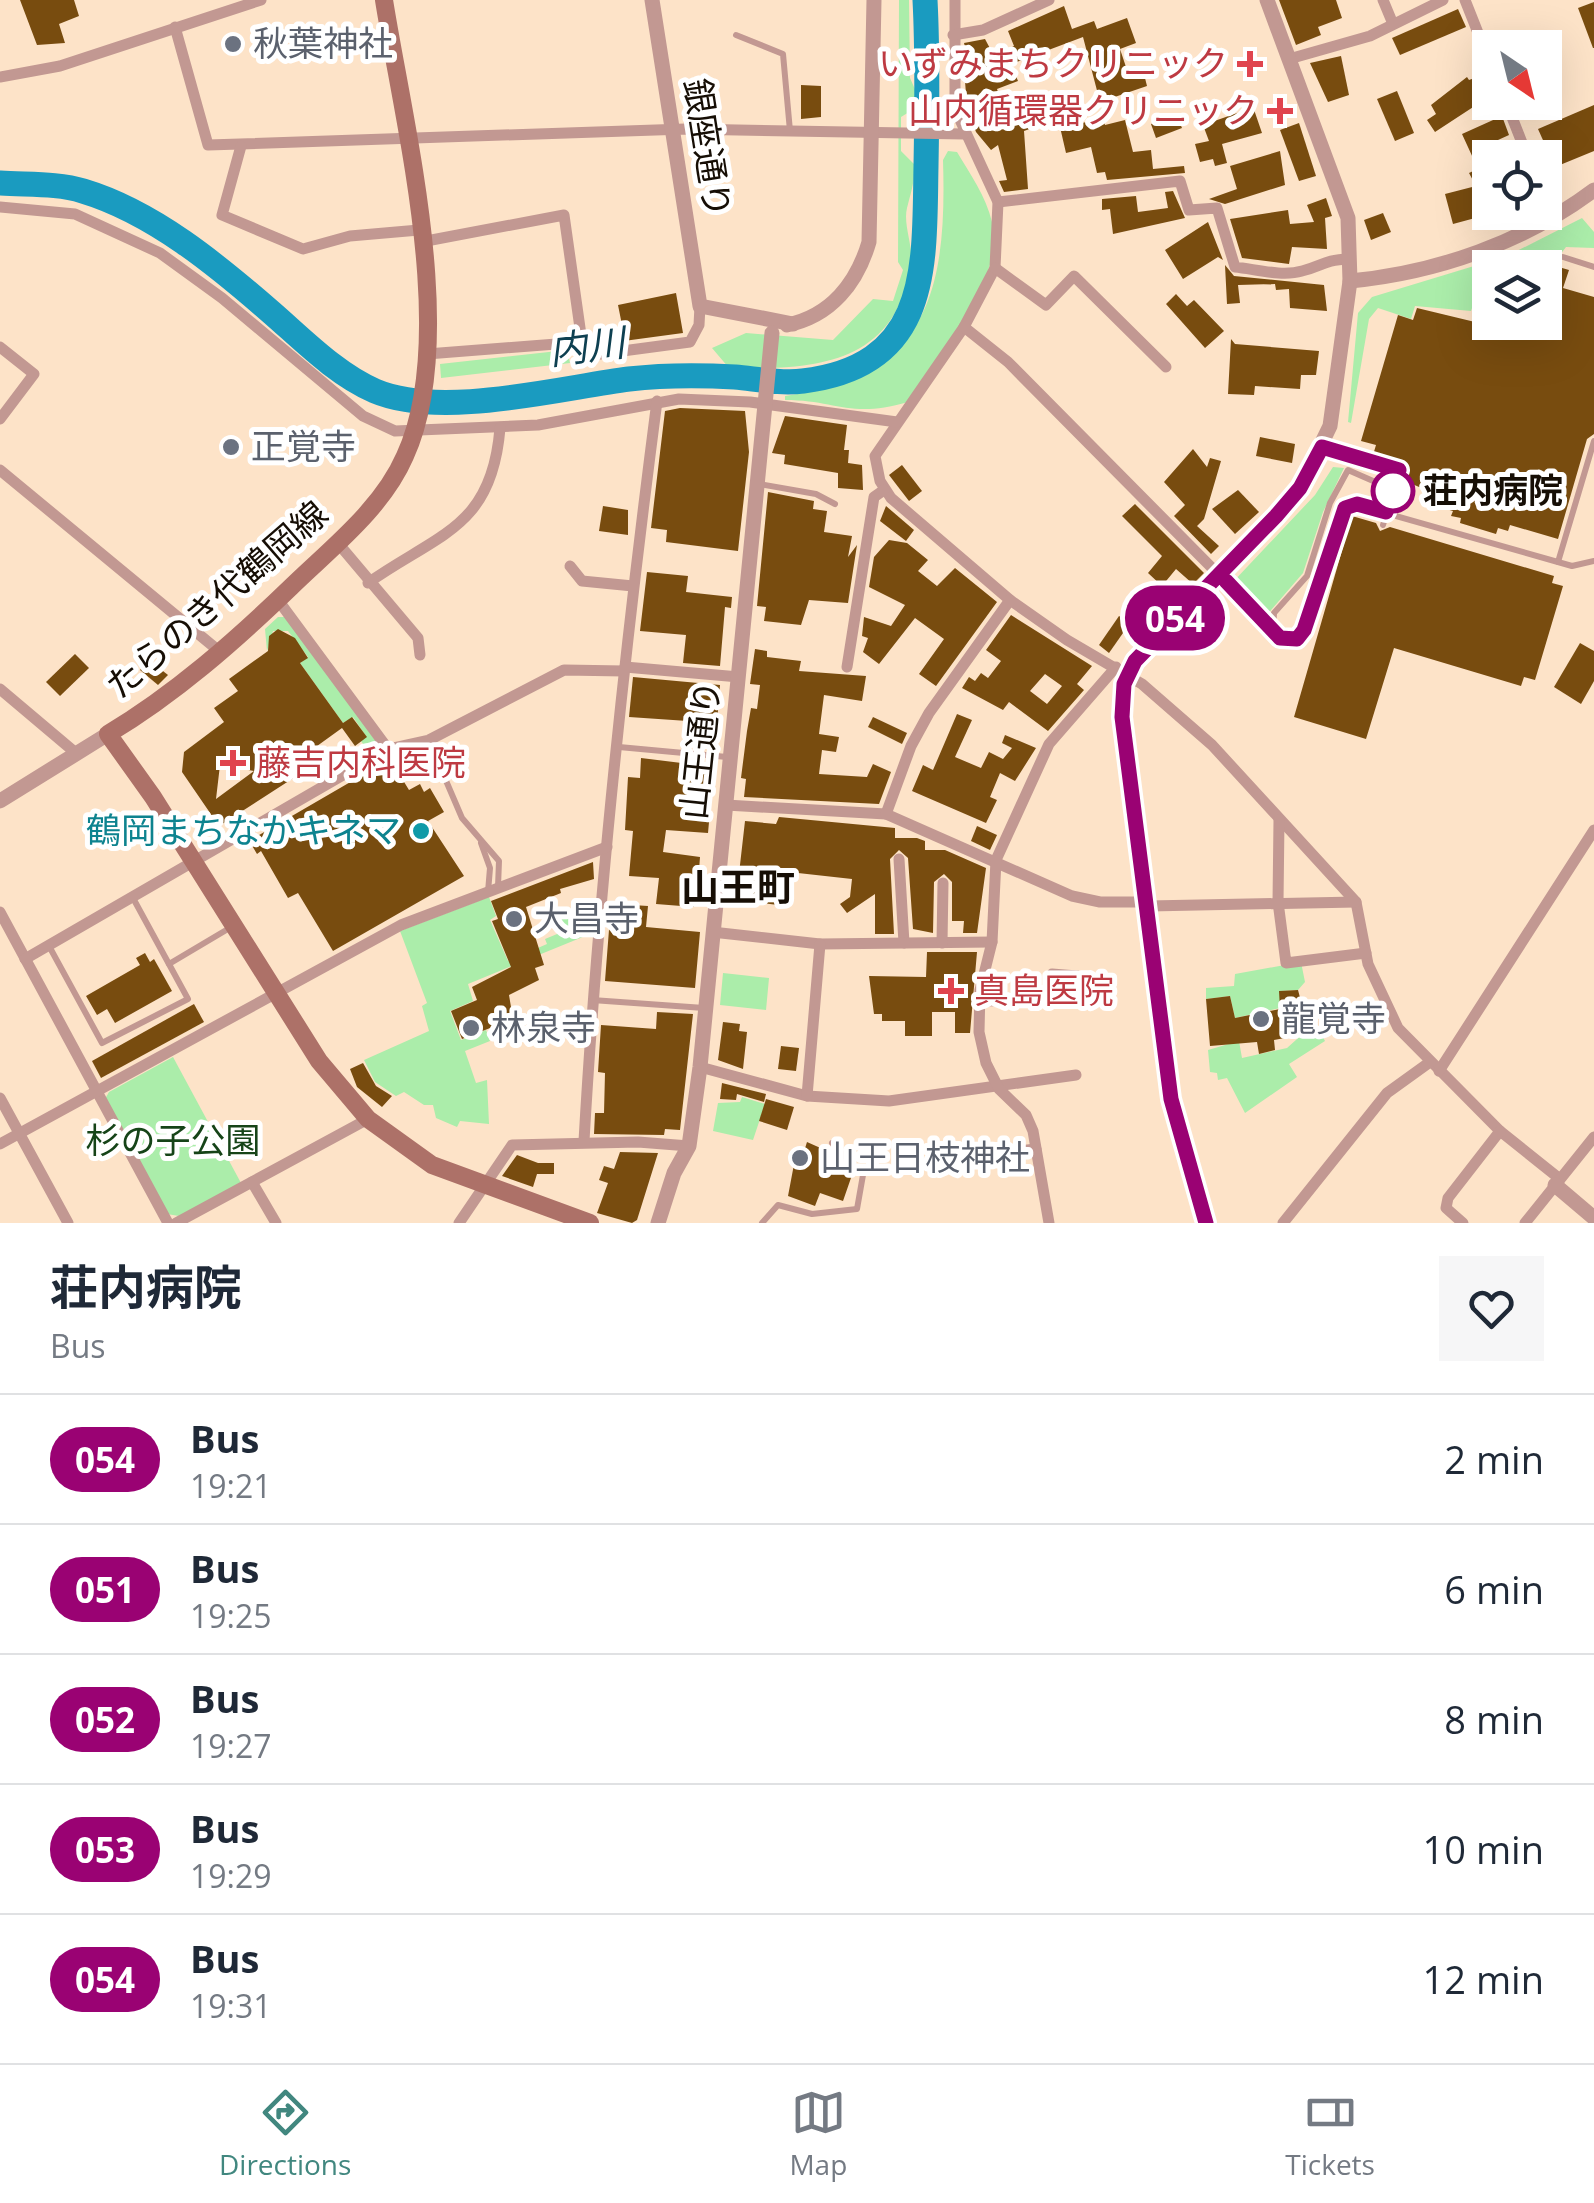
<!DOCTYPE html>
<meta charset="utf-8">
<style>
:root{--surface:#fff;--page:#f6f6f7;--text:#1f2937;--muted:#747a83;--line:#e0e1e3;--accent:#41877f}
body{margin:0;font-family:"Open Sans","Noto Sans JP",sans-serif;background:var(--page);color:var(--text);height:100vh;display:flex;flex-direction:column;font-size:38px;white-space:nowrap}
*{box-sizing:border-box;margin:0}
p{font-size:32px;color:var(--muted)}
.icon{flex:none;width:55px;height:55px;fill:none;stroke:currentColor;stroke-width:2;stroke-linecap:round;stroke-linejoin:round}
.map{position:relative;height:1223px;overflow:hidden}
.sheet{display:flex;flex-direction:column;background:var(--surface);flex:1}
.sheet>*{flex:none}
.badge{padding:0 20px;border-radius:32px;font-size:35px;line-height:65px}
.needle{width:65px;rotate:145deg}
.tools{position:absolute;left:1472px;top:30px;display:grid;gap:20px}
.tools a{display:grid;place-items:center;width:90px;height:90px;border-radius:0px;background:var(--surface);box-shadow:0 10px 40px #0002;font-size:50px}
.map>.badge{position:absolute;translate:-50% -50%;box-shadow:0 0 0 5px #fff}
.round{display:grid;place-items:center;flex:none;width:105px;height:105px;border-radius:0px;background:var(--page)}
.head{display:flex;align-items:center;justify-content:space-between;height:170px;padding:0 50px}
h1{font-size:48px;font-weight:700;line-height:75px}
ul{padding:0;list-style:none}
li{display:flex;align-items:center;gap:30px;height:130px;padding:0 50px;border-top:2px solid var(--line)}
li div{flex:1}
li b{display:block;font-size:38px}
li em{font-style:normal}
li .badge{min-width:110px;font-weight:700;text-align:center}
.dock{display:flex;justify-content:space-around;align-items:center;height:140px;border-top:2px solid var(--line);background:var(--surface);font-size:28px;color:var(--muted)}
.dock a{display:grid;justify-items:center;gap:5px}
.dock .on{color:var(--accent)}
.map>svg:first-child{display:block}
</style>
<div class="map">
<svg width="1594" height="1223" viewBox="0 0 1594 1223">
<rect width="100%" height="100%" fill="#fde3c8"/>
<g fill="#abedaa">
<path d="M 899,0 L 909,0 L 910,78 L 918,96 L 914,109 L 901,117 L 901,151 L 914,164 C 915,182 911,192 907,208 C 903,224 913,246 911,261 C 898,365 815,370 729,368 L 712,348 L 746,333 L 833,340 L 873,299 L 893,301 L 903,270 L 898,262 Z"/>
<path d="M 948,151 L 957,152 C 970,174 986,196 992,222 C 1006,279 938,358 908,402 C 851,419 836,400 785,400 L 785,396 C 930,377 947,287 943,160 Z"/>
<path d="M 1582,218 L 1594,232 L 1594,248 L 1566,247 C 1547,274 1522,267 1490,268 L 1490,285 L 1480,284 L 1471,311 L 1415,306 L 1411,319 L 1378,308 L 1369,319 L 1351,423 L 1348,422 L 1358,313 L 1372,297 L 1507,256 Z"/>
<polygon points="567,350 570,363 441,378 440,364"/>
<polygon points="1333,467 1344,468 1323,512 1303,573 1266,616 1232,583 1315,495"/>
<polygon points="278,617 287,617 380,747 370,754 361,741 366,736 353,717 343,723 300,663 308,657 288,631 273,631 267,651 265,629"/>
<polygon points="489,897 496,916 490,920 508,961 547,944 545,939 562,932 558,920 592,906 597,907 595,932 468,984 473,1001 450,1011 461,1040 486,1030 490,1041 465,1051 476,1083 487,1080 489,1124 460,1121 457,1127 436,1118 433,1105 424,1105 404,1092 396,1096 375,1082 364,1060 429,1031 422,1006 427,1003 400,931"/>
<polygon points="1301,962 1305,982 1298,990 1280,991 1280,1008 1235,1018 1230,996 1206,999 1206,988 1234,986 1235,974"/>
<polygon points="723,973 769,978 766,1010 720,1005"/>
<polygon points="1319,1029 1325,1041 1289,1064 1297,1077 1245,1113 1227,1078 1218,1080 1217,1073 1210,1072 1208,1050 1239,1041 1242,1058 1287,1048 1306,1031"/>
<polygon points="173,1057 241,1183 179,1216 167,1214 105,1099 109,1092"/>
<polygon points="742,1097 765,1104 753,1140 713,1131 718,1103 740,1102"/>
</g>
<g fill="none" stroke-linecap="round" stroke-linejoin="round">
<path stroke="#1a9bc0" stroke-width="25" d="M 0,183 C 26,185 58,183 83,191 C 153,212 217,265 272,313 C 303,340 336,374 375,391 C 441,419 559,388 629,379 C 664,375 700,375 735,377 C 757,379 781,384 803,381 C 932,365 924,265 926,166 C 927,111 928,56 925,0"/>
</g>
<g fill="#784c0f" fill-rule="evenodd">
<polygon points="20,0 74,0 79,16 59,24 65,43 37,45"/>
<polygon points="1279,0 1336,0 1342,18 1318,27 1321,35 1296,45"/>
<polygon points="1594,2 1594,48 1593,48 1578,8"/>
<polygon points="1064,6 1072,29 1094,21 1097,29 1127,18 1136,43 1120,49 1130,79 1144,74 1147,86 1100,102 1083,37 1011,64 1018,81 997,89 1008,122 1032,112 1038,126 1024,131 1028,189 1004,192 999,181 1007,180 998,145 991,150 976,132 967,107 964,68 970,66 964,43 985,39 994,56 1014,46 1008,31"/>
<polygon points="1458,9 1466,27 1400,55 1392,38"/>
<polygon points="1341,56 1349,95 1328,102 1310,63"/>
<polygon points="1480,76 1490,96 1435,132 1427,120 1436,114 1431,105 1467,77 1469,80"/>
<polygon points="801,85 821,86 821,117 801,119"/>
<polygon points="1397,91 1414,133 1395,141 1377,99"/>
<polygon points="1250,98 1262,133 1222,144 1227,163 1215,166 1213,159 1200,162 1195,144 1209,141 1203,125 1243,111 1240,101"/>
<polygon points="1594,105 1594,151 1555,167 1538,129"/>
<polygon points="1176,114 1182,128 1156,138 1151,124"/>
<polygon points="1502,116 1509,135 1487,145 1493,158 1473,158 1462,134"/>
<polygon points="1103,119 1105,125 1125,120 1133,152 1151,150 1153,169 1184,166 1185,173 1107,180 1105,172 1097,173 1091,147 1066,153 1060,127"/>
<polygon points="1299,123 1316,176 1299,181 1280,130"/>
<polygon points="1280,151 1285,185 1225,204 1209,199 1237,189 1230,166"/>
<polygon points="1486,165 1490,174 1490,214 1453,224 1445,194 1476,186 1469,173"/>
<polygon points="1173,191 1185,218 1113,234 1110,209 1102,210 1102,199 1136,196 1138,212 1168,208 1165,192"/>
<polygon points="1326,198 1332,216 1325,218 1327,249 1292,247 1289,264 1242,258 1230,219 1288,210 1290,224 1314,222 1307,205"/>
<polygon points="1383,213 1391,232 1371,240 1364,220"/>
<polygon points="1208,222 1223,260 1218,257 1183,279 1165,250"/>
<polygon points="1545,263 1569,270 1563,288 1594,297 1594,434 1587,439 1558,539 1510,525 1508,531 1498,528 1496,534 1460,523 1461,518 1451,516 1453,511 1422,502 1426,490 1403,480 1403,465 1373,455 1376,445 1361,441 1398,315 1413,320 1417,308 1475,322 1487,281 1490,322 1545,322"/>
<polygon points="1225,265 1234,276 1324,285 1327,311 1290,308 1289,289 1276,290 1275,284 1238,285 1240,303 1227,304"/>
<polygon points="676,293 683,333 594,345 593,341 624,335 618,305"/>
<polygon points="1176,294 1187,306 1194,300 1224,331 1205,348 1166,304"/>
<polygon points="1231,339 1235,344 1319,351 1316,375 1301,375 1300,389 1255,386 1254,395 1228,394"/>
<polygon points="680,408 745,411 749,452 738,551 666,542 667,530 651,528 665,411"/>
<polygon points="785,416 847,425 844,450 849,450 848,463 862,465 863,490 838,488 838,473 784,464 785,455 772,453"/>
<polygon points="1260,437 1295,444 1292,463 1256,456"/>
<polygon points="1193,449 1207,467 1210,458 1221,461 1204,519 1197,526 1219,546 1211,554 1174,516 1185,505 1164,482"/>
<polygon points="902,465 922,491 909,501 889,475"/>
<polygon points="1238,490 1259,512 1235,534 1212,509"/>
<polygon points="768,492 814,501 813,509 827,511 824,532 852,536 848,557 857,545 848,603 809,600 801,625 764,621 766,607 757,606"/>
<polygon points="1135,504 1204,573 1193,584 1176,569 1162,586 1148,573 1162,556 1122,516"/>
<polygon points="603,506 628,510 628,535 599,531"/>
<polygon points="886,506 914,530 906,541 880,521"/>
<polygon points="1352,516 1376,523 1380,531 1390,527 1554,576 1552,583 1563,586 1535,680 1524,677 1521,686 1394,648 1366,739 1294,717"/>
<polygon points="889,540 907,543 928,560 918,571 937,586 955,568 997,602 936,686 919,674 944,639 915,618 879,664 863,652 868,638 862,636 864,617 891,626 905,605 869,587 874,557"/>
<polygon points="647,572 688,576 686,592 732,597 731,608 725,607 720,666 683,663 686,635 640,631"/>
<path d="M 1011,615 L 1092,666 L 1077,684 L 1084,690 L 1048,731 L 1009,702 L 1003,710 L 962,688 L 969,677 L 975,681 L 981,673 L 988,678 L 1001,661 L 986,650 ZM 1045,674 L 1062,686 L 1047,704 L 1030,691 Z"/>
<polygon points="1119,616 1130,623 1109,653 1099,645"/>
<path d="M 278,629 L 295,638 L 308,658 L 300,663 L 343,723 L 352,717 L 367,737 L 355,746 L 342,728 L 288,767 L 295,777 L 219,826 L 182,772 L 184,752 L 224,722 L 214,708 L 238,691 L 229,679 L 268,651 L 269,636 ZM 220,765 L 254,771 L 216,799 Z"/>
<polygon points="1580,643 1594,651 1594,681 1581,704 1554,687"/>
<polygon points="755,649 767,651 767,657 801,661 799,671 866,676 862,701 824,695 819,734 839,737 836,752 822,750 819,774 867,777 873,764 891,772 879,804 744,797 746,779 741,778 747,731 751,708 757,709 760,685 750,684"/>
<polygon points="75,654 89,668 60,696 46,682"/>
<polygon points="149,660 168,675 158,685 140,670"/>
<polygon points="633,677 720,685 717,723 629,717"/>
<polygon points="957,714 972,720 955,757 981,768 989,752 1003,759 1012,748 1002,743 1005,735 1036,748 1015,781 1000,773 990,797 997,800 986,823 912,791 923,765 933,770"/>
<polygon points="873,717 907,733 902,744 868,727"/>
<polygon points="641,758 714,767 708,833 666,830 663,852 700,857 698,884 704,885 703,896 695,895 694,907 656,904 659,878 629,876 633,831 625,830 628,777 640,778"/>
<polygon points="390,759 409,790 420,784 424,792 430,788 444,812 428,821 464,876 333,951 298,893 288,898 261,851 257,854 251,844 254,838"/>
<polygon points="779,817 895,828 895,838 917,838 925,841 925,850 945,850 986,868 977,933 963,933 964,921 952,921 952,882 944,874 934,882 933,933 913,929 908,858 899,850 890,859 894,934 875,934 875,894 847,913 840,904 850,897 852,879 789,872 786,906 736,900 745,821 776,824"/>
<polygon points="977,826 997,835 990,850 971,841"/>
<polygon points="593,862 594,879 560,889 561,893 526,907 544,965 535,968 539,980 509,995 513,1019 462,1039 451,1011 477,1000 472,987 511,967 492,921 498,919 491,901"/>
<polygon points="617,904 648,906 646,927 700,932 695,988 605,981 610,917 616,917"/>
<polygon points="927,952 977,952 970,1033 955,1033 955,1012 932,1012 932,1036 905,1036 905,1021 882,1021 882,1014 874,1014 869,976 926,977"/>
<polygon points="145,953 150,962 154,959 172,991 115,1023 107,1009 97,1015 86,996 140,965 136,958"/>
<polygon points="1298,990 1308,1028 1301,1029 1301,1035 1274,1040 1275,1050 1259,1054 1257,1042 1210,1046 1206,999 1230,996 1235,1018 1280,1009 1279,991"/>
<polygon points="194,1004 204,1022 101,1078 92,1061"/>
<polygon points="657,1012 693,1014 680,1130 665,1129 664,1135 594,1134 595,1113 604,1113 605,1073 598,1072 601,1025 656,1029"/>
<polygon points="723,1022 740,1024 739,1031 747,1032 743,1069 718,1060"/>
<polygon points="781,1046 799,1048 796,1071 778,1069"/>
<polygon points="363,1063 376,1086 392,1096 382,1107 357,1087 350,1069"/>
<polygon points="722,1083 766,1094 764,1102 737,1094 736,1100 720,1099"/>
<polygon points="766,1099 794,1107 787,1130 759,1121"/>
<polygon points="807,1142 834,1154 829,1167 852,1175 843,1201 820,1193 815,1206 788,1196 795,1159 801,1161"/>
<polygon points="620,1152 658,1153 637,1220 632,1223 597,1213 608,1183 599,1180 604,1166 614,1169"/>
<polygon points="517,1155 538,1163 554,1163 554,1174 537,1174 533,1187 502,1176"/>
</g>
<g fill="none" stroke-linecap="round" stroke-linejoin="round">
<g stroke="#c29892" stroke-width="6">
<polyline points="736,35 783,54 790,131"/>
<polyline points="1563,257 1594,267"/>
<polyline points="1322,447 1399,470 1383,525"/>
<polyline points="759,484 816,494 835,504"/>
<polyline points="1558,562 1594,441"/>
<polyline points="1219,574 1273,631 1290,640 1304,630 1341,514 1350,503 1572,566 1594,561"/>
<polyline points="1273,630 1274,613 1307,576 1330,503 1348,470 1380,484 1383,494 1379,510"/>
<polyline points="429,741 462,818 499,861 498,887"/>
<polyline points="619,747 727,757"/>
<polyline points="481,843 490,868 488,892"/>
<polyline points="49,946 102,1043 188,999 133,898"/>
<polyline points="169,964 233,926"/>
<polyline points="592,1000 704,1008"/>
<polyline points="762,1223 778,1205 812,1214 857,1209 863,1175 832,1143"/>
</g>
<g stroke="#c29892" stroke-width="11">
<polyline points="955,0 955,109 998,202 995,268 964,327 875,456 880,481 891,498 1010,600 1067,640 1142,684 1212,745 1356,902 1368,964 1398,1028 1500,1131 1560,1179"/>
<polyline points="1383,0 1393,24"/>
<polyline points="1465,0 1490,63"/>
<polyline points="175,27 208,145 685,129 964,134"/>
<polyline points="953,35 983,30 1049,0"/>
<polyline points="1289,59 1370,36 1443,0"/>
<polyline points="0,77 60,66 261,0"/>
<polyline points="1506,102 1528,158"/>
<polyline points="241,146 222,215 303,249 350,236 419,230"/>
<polyline points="1545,200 1553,221"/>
<path d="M 998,202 L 1180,181 L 1189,210 L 1217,208 L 1235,267 C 1255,269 1282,277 1302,271 C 1323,266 1323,260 1349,259"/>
<polyline points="0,207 75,214 160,253 222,298 363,416 395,431 538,425 679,399 750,402 897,422"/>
<polyline points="421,242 564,215 582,342"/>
<polyline points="995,268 1046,305 1074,276 1166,367"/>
<polyline points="964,327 1008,362 1218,574"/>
<polyline points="0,347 34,374 0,419"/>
<polyline points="427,354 582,342 585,356 690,342 699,325 700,306"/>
<polyline points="0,470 219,651"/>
<polyline points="337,542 418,638 420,655"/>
<polyline points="570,566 582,581 633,586"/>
<path d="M 368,583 C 439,533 492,528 500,428"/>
<polyline points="278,600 388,749"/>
<polyline points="625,667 739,677"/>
<polyline points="847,667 874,497 884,490"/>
<polyline points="0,689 77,754"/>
<polyline points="726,805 886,814 1072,896 1100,902 1149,902"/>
<polyline points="886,814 911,746 929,713 1010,600"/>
<polyline points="1279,820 1278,902 1286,963 1366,953"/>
<polyline points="899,859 904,943"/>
<polyline points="1149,906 1356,902"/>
<polyline points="0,912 168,1223"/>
<polyline points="712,932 820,944 992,942"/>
<polyline points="942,943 943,883"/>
<polyline points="25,959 388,749 429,740 564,670 624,671"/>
<polyline points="980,1001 1051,1000 1052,974 1077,976"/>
<polyline points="700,1067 807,1096 889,1101 1076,1075"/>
<polyline points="1439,1071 1594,830"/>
<polyline points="807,1096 820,944"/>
<polyline points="0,1098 68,1223"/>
<path d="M 584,1141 C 598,894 625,647 657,401"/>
<polyline points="0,1144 401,925 607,847"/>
<polyline points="929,1161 1036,1149"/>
<polyline points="252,1182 276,1223"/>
<polyline points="176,1223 368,1119"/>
<polyline points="459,1223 512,1145 638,1142 689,1146"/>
<polyline points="1049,1223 1033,1131 1026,1115 999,1089 986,1063 979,1032 980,990 992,942 996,860 1049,744 1116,667"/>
<polyline points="1283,1223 1387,1093 1430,1062"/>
<polyline points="1463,1223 1446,1208 1448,1198 1500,1131"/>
<polyline points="1525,1223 1594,1137"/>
</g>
<g stroke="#c29892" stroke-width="15">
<polyline points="652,0 700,306 793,324"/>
<path d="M 1350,281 C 1436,273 1525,242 1594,190"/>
<path d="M 787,325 C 831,316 857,283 869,242 L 874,0"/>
<polyline points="0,801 108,734"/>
<polyline points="1555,1185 1594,1218"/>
<polyline points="658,1223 674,1173 689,1146 700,1067 772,333"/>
<polyline points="1206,1223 1171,1099 1122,694 1135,661 1300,488 1330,426 1350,281 1348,218 1267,0"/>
</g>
<path stroke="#ad7168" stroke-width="18" d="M 384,0 C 404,126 459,338 405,456 C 382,509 331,548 291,587 C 235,641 175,694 108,734 L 153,797 L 319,1061 L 368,1119 L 432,1165 L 590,1223"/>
</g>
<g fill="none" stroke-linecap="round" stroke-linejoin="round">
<defs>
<polyline id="line" points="1206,1223 1171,1099 1122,717 1124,684 1135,661 1276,516 1300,488 1322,447 1399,470 1386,512 1357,504 1345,508 1304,630 1297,639 1280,638 1226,581"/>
</defs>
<use href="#line" stroke="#fff" stroke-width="22"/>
<use href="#line" stroke="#9a0273" stroke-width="15"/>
</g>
<g fill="#6b7280" stroke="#fff" stroke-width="4">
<circle cx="233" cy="44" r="10"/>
<circle cx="231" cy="447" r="10"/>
<circle cx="514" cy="919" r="10"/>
<circle cx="1261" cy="1019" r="10"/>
<circle cx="471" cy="1028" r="10"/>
<circle cx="800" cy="1158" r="10"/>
</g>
<g fill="#e0444e" stroke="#fff" stroke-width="4">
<path d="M1245 49h10v10h10v10h-10v10h-10v-10h-10v-10h10z"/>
<path d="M1275 96h10v10h10v10h-10v10h-10v-10h-10v-10h10z"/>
<path d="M228 748h10v10h10v10h-10v10h-10v-10h-10v-10h10z"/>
<path d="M946 976h10v10h10v10h-10v10h-10v-10h-10v-10h10z"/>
</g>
<circle fill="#fff" stroke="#9a0273" stroke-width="5" cx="1393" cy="491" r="20"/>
<circle fill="#0f9aa8" stroke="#fff" stroke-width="4" cx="421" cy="831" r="10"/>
<g text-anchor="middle" stroke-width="10" stroke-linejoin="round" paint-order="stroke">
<g font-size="35" fill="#5b616d" stroke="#fff" text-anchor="start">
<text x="253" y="56">秋葉神社</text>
<text x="251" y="459">正覚寺</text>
<text x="534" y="931">大昌寺</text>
<text x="1281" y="1031">龍覚寺</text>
<text x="491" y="1040">林泉寺</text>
<text x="820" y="1170">山王日枝神社</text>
</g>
<g font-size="35" fill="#be3a42" stroke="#fff" text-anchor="end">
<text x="1228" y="76">いずみまちクリニック</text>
<text x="1258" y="123">山内循環器クリニック</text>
<text x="256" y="775" text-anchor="start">藤吉内科医院</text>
<text x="974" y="1003" text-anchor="start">真島医院</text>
</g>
<g font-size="35" fill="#160e05" stroke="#fff">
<text transform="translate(707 148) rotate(81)" y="12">銀座通り</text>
<text transform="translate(217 600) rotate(-41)" y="12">たらのき代鶴岡線</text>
<text transform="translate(701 750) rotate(-84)" y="12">山王通り</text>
</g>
<g font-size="35" font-weight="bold" fill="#160e05" stroke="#fff" text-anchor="start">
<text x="1423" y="503">荘内病院</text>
</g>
<g font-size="35" fill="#0d838f" stroke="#fff" text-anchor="end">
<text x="401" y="843">鶴岡まちなかキネマ</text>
</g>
<g font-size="35" fill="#164418" stroke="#fff">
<text x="173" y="1153">杉の子公園</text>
</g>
<g font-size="38" font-style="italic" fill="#0e4051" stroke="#fff">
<text transform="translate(587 347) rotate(-7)" y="13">内川</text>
</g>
<g font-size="38" font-weight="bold" fill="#160e05" stroke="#fff">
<text x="738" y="901">山王町</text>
</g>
</g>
</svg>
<div class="tools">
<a><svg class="needle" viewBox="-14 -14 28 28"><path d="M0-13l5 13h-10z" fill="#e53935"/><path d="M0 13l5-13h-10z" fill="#747a83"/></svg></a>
<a><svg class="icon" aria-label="locate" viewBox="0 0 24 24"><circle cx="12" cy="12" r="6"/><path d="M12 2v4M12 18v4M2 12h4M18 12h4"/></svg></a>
<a><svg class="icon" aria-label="layers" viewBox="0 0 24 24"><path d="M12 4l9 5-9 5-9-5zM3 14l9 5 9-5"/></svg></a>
</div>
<b class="badge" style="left:1175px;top:618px;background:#9a0273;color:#fff">054</b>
</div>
<section class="sheet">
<div class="head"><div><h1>荘内病院</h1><p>Bus</p></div><a class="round"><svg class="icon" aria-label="heart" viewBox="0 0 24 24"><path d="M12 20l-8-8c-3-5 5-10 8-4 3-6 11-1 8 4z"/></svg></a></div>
<ul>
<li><span class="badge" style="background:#9a0273;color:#fff">054</span><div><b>Bus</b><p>19:21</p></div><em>2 min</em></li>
<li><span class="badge" style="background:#9a0273;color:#fff">051</span><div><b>Bus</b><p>19:25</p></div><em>6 min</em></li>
<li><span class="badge" style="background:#9a0273;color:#fff">052</span><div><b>Bus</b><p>19:27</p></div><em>8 min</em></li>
<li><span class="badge" style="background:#9a0273;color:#fff">053</span><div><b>Bus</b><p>19:29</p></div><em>10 min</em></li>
<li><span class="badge" style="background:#9a0273;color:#fff">054</span><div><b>Bus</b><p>19:31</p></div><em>12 min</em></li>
</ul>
</section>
<nav class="dock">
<a class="on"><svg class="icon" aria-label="directions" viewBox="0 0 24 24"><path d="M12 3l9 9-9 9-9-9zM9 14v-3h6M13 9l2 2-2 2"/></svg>Directions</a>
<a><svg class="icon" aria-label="map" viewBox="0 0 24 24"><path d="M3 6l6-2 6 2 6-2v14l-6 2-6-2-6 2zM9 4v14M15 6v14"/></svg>Map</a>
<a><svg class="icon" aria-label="tickets" viewBox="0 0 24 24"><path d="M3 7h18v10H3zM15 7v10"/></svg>Tickets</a>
</nav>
